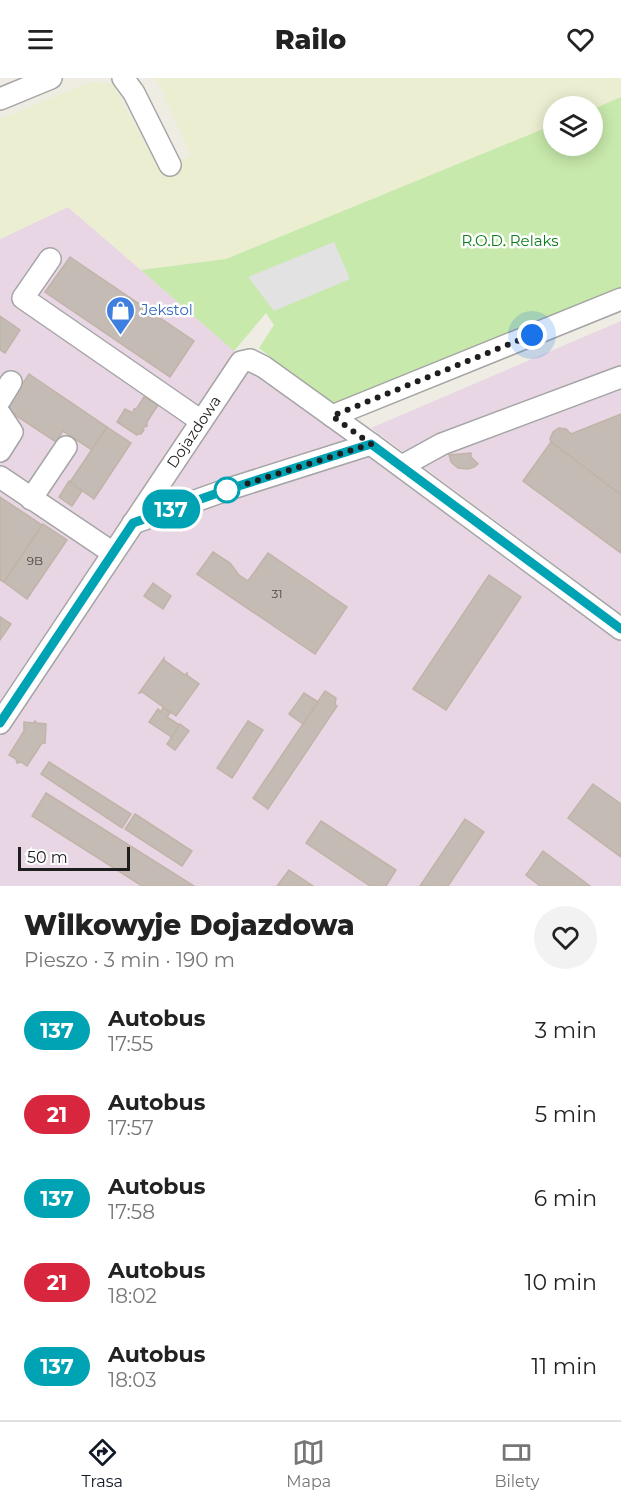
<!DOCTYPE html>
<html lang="pl">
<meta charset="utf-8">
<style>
:root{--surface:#fff;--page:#f2f2f2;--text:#222;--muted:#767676;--line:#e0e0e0;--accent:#111827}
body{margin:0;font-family:Montserrat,sans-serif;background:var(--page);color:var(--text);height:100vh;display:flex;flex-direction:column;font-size:22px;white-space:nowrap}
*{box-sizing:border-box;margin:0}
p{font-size:20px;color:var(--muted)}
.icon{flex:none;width:33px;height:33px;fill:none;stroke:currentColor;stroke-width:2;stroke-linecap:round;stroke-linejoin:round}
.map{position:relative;height:808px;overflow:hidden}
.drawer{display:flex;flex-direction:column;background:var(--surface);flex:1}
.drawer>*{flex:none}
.badge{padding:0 12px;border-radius:20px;font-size:21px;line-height:39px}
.tools{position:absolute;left:543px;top:18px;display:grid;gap:12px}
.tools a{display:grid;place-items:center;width:60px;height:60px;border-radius:50%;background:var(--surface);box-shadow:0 3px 15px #0003;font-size:30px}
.scale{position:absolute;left:18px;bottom:15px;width:112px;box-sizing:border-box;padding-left:6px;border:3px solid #1e1e1e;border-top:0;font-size:16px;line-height:21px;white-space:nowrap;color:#1e1e1e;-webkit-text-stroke:4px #fff;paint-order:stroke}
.you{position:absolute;width:30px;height:30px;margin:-15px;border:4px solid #fff;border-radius:50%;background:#1a73e8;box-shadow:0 0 0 9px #1a73e833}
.map>.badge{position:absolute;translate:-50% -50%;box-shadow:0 0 0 3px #fff}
.round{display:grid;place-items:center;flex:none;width:63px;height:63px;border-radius:32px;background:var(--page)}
.summary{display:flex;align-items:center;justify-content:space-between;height:102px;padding:0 24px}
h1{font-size:28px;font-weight:800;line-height:45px}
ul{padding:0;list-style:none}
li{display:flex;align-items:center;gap:18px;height:84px;padding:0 24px}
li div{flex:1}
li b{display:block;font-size:22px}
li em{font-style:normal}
li .badge{min-width:66px;font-weight:700;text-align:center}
header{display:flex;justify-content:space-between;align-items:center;height:78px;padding:0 24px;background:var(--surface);font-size:27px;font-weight:800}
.dock{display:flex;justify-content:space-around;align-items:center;height:84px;border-top:2px solid var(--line);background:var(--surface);font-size:16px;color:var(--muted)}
.dock a{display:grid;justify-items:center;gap:3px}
.dock .current{color:var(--accent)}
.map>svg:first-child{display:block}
</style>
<header><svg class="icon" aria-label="menu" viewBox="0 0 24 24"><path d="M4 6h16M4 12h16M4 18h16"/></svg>Railo<svg class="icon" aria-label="heart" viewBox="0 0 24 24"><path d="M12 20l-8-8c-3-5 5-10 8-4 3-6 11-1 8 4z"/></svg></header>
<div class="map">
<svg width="621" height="808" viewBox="0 0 621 808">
<rect width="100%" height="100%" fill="#efece4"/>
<g fill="#e8d6e4">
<polygon points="68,129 245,282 621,550 621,808 0,808 0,161"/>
<polygon points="621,243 621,536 371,350"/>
</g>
<polygon fill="#ebeed0" points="156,0 621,0 621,19 593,31 592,28 554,28 553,47 226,181 141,192 68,129 0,161 0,41 90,4 113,6 159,91 191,78"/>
<polygon fill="#c7e9ab" points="621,19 621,215 336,330 259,270 274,247 266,235 234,273 141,192 226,181 553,47 554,68 592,68 593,31"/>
<polygon fill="#e2e2e2" points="334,164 350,201 274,233 248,199"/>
<g fill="#c4bcb4" stroke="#c1b3a7" stroke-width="1.5">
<polygon points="70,179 194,263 170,299 45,214"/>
<polygon points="0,238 20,252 5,275 0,272"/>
<polygon points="29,296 107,349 92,372 63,353 56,364 6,331"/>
<polygon points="144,319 158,327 147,344 147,348 142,350 144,352 141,356 138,356 137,357 117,344 125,331 133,335 134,331 137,330"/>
<polygon points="621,336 621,417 551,364 550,361 553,354 559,350 566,351 571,356"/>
<polygon points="107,349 131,365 94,421 70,404"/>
<polygon points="551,364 621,417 621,475 523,403"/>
<polygon points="471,375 471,379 478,386 474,389 468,391 458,390 451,384 449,377"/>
<polygon points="69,403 82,413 72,428 59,419"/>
<polygon points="0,419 42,447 4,504 0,502"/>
<polygon points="43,446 67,462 27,521 4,504"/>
<polygon points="213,474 230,485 239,497 248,503 268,475 347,529 315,576 197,496"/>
<polygon points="489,497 521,519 446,632 413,611"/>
<polygon points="153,505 171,518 163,531 144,518"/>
<polygon points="0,539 11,546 0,562"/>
<polygon points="164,580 164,582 185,597 187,595 187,597 199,606 176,638 142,614 139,615"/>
<polygon points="325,613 336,620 335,627 337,628 268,731 253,720"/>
<polygon points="304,615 318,624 303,646 289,636"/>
<polygon points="163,629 170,635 167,639 181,648 173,660 149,644 158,631 161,634"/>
<polygon points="35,643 37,645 46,646 45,665 42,665 27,688 21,684 17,685 16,681 9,677 24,653 24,644 34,645"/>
<polygon points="248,643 263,652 232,700 217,690"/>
<polygon points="180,646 189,653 175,672 167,666"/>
<polygon points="49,684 131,736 122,750 41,696"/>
<polygon points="593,706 621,726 621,779 568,740"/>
<polygon points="46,715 194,808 142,808 32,738"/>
<polygon points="135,736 192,773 182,788 125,751"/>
<polygon points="465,741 484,754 448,808 420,808"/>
<polygon points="321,743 396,792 386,808 370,808 306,765"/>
<polygon points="543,773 590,808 540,808 526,797"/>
<polygon points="289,792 313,808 277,808"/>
</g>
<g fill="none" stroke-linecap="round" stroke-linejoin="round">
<defs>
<g id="minor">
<polyline points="123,0 134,15 170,87"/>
<polyline points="0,21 51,0"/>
<polyline points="50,181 23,220 201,343"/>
<polyline points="0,322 11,304"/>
<polyline points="0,336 12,354 0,373"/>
<polyline points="332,338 621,221"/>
<polyline points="402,388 442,366 621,299"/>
<polyline points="0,399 113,475"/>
<polyline points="31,421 66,369"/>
<polyline points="133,445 229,411 371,366 621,551"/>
<polyline points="0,645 241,284 250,282 264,289 371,366"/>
</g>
</defs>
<use href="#minor" stroke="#a5a5a5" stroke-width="24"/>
<use href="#minor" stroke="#fff" stroke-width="21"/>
</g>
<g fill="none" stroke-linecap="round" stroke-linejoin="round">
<defs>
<polyline id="line" points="0,645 133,445 229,411 371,366 621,551"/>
</defs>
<use href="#line" stroke="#fff" stroke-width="14"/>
<use href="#line" stroke="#00a3b4" stroke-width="9"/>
<polyline stroke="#1e1e1e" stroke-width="6" stroke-dasharray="0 10.8" points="227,412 371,366 332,338 532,257"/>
</g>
<defs>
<symbol id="shop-pin" viewBox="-11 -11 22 30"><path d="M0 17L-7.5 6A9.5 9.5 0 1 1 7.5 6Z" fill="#3f7fe0" stroke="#fff"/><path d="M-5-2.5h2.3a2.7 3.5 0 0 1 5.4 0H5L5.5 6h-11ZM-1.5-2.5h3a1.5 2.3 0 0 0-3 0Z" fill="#fff"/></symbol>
</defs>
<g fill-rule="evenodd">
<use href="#shop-pin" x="104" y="216" width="33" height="45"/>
</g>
<circle fill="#fff" stroke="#00a3b4" stroke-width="3" cx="227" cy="412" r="12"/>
<g text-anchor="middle" stroke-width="5" stroke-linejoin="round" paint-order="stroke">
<g font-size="12" fill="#484644">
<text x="35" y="487">9B</text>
<text x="277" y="520">31</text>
</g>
<g font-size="15" fill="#0c7d19" stroke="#fff">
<text x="510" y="168">R.O.D. Relaks</text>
</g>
<g font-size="15" fill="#366cbe" stroke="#fff" text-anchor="start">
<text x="141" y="237">Jekstol</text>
</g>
<g font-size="15" fill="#1e1e1e" stroke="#fff">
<text transform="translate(194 354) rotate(-56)" y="5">Dojazdowa</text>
</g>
</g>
</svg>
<div class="tools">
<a><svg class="icon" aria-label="layers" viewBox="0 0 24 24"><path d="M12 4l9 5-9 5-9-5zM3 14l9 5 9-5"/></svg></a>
</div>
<div class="scale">50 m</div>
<div class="you" style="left:532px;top:257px"></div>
<b class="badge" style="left:171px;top:431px;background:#00a3b4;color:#fff">137</b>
</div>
<section class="drawer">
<div class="summary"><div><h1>Wilkowyje Dojazdowa</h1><p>Pieszo · 3 min · 190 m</p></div><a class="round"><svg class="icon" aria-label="heart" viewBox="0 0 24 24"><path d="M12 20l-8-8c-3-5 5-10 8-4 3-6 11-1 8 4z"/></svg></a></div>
<ul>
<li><span class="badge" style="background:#00a3b4;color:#fff">137</span><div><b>Autobus</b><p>17:55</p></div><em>3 min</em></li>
<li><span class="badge" style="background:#d7263d;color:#fff">21</span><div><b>Autobus</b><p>17:57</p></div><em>5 min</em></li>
<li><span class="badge" style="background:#00a3b4;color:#fff">137</span><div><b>Autobus</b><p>17:58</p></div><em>6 min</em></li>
<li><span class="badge" style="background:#d7263d;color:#fff">21</span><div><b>Autobus</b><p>18:02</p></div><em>10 min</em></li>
<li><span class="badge" style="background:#00a3b4;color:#fff">137</span><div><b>Autobus</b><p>18:03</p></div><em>11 min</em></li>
</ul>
</section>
<nav class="dock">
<a class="current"><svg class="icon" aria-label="directions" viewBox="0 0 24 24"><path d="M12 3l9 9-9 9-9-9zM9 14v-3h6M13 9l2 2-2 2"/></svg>Trasa</a>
<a><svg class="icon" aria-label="map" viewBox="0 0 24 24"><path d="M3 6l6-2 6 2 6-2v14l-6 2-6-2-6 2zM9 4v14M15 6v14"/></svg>Mapa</a>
<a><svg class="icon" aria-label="tickets" viewBox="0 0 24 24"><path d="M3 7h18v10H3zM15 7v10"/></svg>Bilety</a>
</nav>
